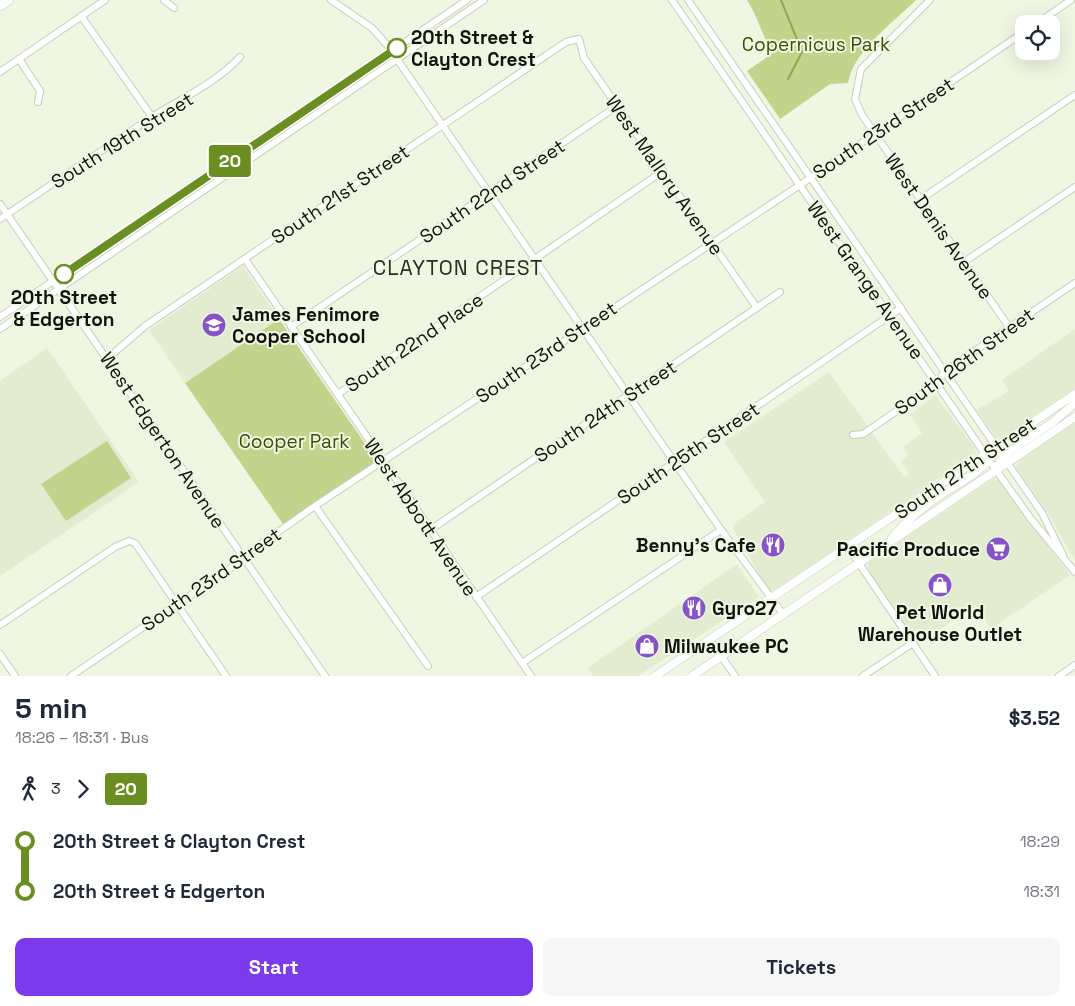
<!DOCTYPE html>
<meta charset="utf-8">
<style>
:root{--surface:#fff;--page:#f6f6f7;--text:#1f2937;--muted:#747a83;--accent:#7c3aed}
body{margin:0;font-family:"Space Grotesk",sans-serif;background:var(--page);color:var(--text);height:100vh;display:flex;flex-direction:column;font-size:19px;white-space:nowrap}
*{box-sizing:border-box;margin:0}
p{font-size:16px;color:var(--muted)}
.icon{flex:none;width:28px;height:28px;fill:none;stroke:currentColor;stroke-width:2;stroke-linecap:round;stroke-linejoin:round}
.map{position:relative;height:676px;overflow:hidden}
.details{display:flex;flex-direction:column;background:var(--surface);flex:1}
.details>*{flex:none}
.badge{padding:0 10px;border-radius:4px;font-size:18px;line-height:32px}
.fabs{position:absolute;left:1015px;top:15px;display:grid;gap:10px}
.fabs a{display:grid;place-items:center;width:45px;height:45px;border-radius:10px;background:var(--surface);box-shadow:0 5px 20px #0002;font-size:25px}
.map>.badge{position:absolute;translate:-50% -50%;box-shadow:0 0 0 2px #fff}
.legs{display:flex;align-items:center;gap:8px;height:55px;padding:0 15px;font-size:16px}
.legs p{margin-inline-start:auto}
.summary{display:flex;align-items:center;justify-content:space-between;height:85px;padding:0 15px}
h1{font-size:28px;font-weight:800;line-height:38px}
.action{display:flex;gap:10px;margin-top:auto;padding:10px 15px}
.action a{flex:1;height:58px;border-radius:10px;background:var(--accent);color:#fff;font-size:20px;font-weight:800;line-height:58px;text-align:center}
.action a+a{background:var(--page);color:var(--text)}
ul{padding:0 15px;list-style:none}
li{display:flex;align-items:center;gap:18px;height:50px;font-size:19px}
li i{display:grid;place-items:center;width:8px;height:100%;margin:0 6px;background:currentColor}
li i::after{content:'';width:12px;height:12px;margin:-6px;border:4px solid;border-radius:50%;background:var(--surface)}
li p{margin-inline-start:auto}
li:first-child i{background:linear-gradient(#0000 50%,currentColor 0)}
li:last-child i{background:linear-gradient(currentColor 50%,#0000 0)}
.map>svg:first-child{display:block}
</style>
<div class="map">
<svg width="1075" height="676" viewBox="0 0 1075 676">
<rect width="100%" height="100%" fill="#eff6e1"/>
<g fill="#e3ecd0">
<polygon points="243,266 279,319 185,383 149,330"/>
<polygon points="1075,329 1075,388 1002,437 996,438 977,410 1009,391 1002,380"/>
<polygon points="47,348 139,482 0,576 0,381"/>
<polygon points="829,372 904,477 909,474 901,461 908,455 903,447 922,433 910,415 935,395 975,448 976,453 775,590 769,591 733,529 736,522 765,502 724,442"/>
<polygon points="1075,423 1075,561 1049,515 1016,467 1018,461"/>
<polygon points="994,478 1001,482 1070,575 991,629 976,606 917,644 881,593 868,569 868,563"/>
<polygon points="737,564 759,597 638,676 593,676 588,668"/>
</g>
<g fill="#c0d48c">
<path d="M 747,0 L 916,0 C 894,22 853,51 848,83 L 830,84 L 780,119 L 747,71 L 773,53 C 762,36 758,17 747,0 Z"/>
<polygon points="279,319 377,461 283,524 185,383"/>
<polygon points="107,441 131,478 66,521 41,484"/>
</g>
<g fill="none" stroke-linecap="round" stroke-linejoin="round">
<polyline stroke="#90a747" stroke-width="2" points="781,0 802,52 788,79"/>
<defs>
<g id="minor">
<polyline points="164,0 174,8"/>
<polyline points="331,0 372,28 388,46 717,524 783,614"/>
<polyline points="672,0 996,470 1031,519 1075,572"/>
<polyline points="688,0 1042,513 1063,555"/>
<polyline points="930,0 861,69 855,99 862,115 1009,327"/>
<polyline points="81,16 152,117"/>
<polyline points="1036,24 1071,0"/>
<polyline points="19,59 40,91 38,102"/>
<polyline points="0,72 105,0"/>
<polyline points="921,199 1075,95"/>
<polyline points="0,204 325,676"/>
<path d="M 0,219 C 50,186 99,152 149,119 C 181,98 214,85 240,57"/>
<polyline points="245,259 531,676"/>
<polyline points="964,262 1075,187"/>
<polyline points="0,317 467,0"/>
<polyline points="291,327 617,106"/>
<polyline points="0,329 484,0"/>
<polyline points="107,359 145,326 566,42 579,39 584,58 757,308"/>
<polyline points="338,394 663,171"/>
<polyline points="853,435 863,434 869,430 937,383 945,371 1075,283"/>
<polyline points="315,506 428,666"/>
<polyline points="430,530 780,292"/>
<polyline points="848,547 935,676"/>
<polyline points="476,597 901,308"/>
<polyline points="0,625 115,547 129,541 135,543 226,676"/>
<polyline points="710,640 735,676"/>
<polyline points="0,654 15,676"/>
<polyline points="522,663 721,530"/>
<polyline points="71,676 235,565 251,551 315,506 800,185 1024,32"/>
<polyline points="863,676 913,643"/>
<polyline points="1059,676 1075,665"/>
</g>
<g id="major">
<polyline points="996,470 1003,456 1053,422 1075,403"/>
<path d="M 892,538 C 903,524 917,512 932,501 C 952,485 988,472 996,447"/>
<polyline points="655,676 1075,394"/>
<polyline points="692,676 1075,417"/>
</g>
<polyline id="highway" points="0,6 9,0"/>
</defs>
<use href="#minor" stroke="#c7ceb9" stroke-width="8"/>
<use href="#major" stroke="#c7ceb9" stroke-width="9"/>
<use href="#highway" stroke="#c7ceb9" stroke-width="10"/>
<use href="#minor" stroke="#fff" stroke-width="6"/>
<use href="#major" stroke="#fff" stroke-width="8"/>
<use href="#highway" stroke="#fff" stroke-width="9"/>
</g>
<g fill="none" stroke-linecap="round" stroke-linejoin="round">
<defs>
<polyline id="line-1" points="64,274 397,48"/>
</defs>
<use href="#line-1" stroke="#fff" stroke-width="11"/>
<use href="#line-1" stroke="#6b8e23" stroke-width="8"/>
</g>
<defs>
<symbol id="school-disc" viewBox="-11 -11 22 22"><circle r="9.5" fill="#8752ca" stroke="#eff6e1"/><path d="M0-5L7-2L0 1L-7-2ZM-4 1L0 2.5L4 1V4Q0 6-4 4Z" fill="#fff"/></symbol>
<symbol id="restaurant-disc" viewBox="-11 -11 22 22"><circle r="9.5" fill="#8752ca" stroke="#eff6e1"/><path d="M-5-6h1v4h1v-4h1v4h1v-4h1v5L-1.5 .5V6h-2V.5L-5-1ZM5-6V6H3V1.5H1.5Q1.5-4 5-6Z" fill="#fff"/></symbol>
<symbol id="supermarket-disc" viewBox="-11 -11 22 22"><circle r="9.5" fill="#8752ca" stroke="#eff6e1"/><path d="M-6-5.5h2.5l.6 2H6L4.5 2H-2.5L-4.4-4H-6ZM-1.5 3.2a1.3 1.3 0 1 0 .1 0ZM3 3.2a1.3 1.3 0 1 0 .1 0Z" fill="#fff"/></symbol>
<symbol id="shop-disc" viewBox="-11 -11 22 22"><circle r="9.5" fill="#8752ca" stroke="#eff6e1"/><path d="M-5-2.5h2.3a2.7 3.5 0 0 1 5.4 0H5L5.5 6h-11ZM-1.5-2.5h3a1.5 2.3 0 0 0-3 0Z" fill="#fff"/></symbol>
</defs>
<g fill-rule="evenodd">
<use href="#school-disc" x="200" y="311" width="28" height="28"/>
<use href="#restaurant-disc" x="759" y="531" width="28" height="28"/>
<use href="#supermarket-disc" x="984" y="535" width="28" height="28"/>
<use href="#shop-disc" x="926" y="571" width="28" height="28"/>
<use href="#restaurant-disc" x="680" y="594" width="28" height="28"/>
<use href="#shop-disc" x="633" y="632" width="28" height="28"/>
</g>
<g fill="#fff" stroke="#6b8e23" stroke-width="2.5">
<circle cx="397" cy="48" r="9"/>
<circle cx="64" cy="274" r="9"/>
</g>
<g text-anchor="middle" stroke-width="4" stroke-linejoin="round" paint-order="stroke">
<g font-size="19" font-weight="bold" fill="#11130c" stroke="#eff6e1" text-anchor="start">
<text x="411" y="44">20th Street &amp;<tspan x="411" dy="22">Clayton Crest</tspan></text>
<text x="64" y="304" text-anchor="middle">20th Street<tspan x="64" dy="22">&amp; Edgerton</tspan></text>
</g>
<g font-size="19" fill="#3f4e03" stroke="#eff6e1">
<text x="816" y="51">Copernicus Park</text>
<text x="294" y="448">Cooper Park</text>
</g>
<g font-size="19" fill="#11130c" stroke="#eff6e1">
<text transform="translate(883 128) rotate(-34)" y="7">South 23rd Street</text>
<text transform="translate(122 140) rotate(-32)" y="7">South 19th Street</text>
<text transform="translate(665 175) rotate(55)" y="7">West Mallory Avenue</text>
<text transform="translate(492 191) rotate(-34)" y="7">South 22nd Street</text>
<text transform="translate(340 194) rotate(-34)" y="7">South 21st Street</text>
<text transform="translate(939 226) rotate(55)" y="7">West Denis Avenue</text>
<text transform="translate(866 280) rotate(55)" y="7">West Grange Avenue</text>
<text transform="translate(414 342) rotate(-34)" y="7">South 22nd Place</text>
<text transform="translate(546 352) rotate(-34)" y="7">South 23rd Street</text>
<text transform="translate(964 361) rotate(-36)" y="7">South 26th Street</text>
<text transform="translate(605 411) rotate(-34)" y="7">South 24th Street</text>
<text transform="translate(163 440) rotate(56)" y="7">West Edgerton Avenue</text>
<text transform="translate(688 453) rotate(-34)" y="7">South 25th Street</text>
<text transform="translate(965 468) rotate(-34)" y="7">South 27th Street</text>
<text transform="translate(421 517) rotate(56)" y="7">West Abbott Avenue</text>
<text transform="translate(211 579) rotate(-35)" y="7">South 23rd Street</text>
</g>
<g font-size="19" font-weight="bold" fill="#11130c" stroke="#eff6e1" text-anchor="start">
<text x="232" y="321">James Fenimore<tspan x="232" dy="22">Cooper School</tspan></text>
<text x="756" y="552" text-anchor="end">Benny's Cafe</text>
<text x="980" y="556" text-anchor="end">Pacific Produce</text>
<text x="712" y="615">Gyro27</text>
<text x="940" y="619" text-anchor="middle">Pet World<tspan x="940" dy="22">Warehouse Outlet</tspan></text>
<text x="664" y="653">Milwaukee PC</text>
</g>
<g font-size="21" letter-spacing="1" fill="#292e1e" stroke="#eff6e1">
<text x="458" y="275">CLAYTON CREST</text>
</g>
</g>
</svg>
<div class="fabs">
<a><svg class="icon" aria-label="locate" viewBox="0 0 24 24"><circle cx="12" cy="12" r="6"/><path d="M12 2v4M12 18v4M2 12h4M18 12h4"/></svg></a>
</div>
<b class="badge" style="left:230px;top:161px;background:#6b8e23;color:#fff">20</b>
</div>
<section class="details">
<div class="summary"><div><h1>5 min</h1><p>18:26 – 18:31 · Bus</p></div><b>$3.52</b></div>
<div class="legs"><svg class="icon" aria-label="walk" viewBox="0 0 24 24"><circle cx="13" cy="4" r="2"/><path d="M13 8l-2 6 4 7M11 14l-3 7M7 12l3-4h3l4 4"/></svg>3<svg class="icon" aria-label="forward" viewBox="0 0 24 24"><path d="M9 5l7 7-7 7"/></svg><b class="badge" style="background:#6b8e23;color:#fff">20</b></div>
<ul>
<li><i style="color:#6b8e23"></i><b>20th Street &amp; Clayton Crest</b><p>18:29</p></li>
<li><i style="color:#6b8e23"></i><b>20th Street &amp; Edgerton</b><p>18:31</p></li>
</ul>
<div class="action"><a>Start</a><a>Tickets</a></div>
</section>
